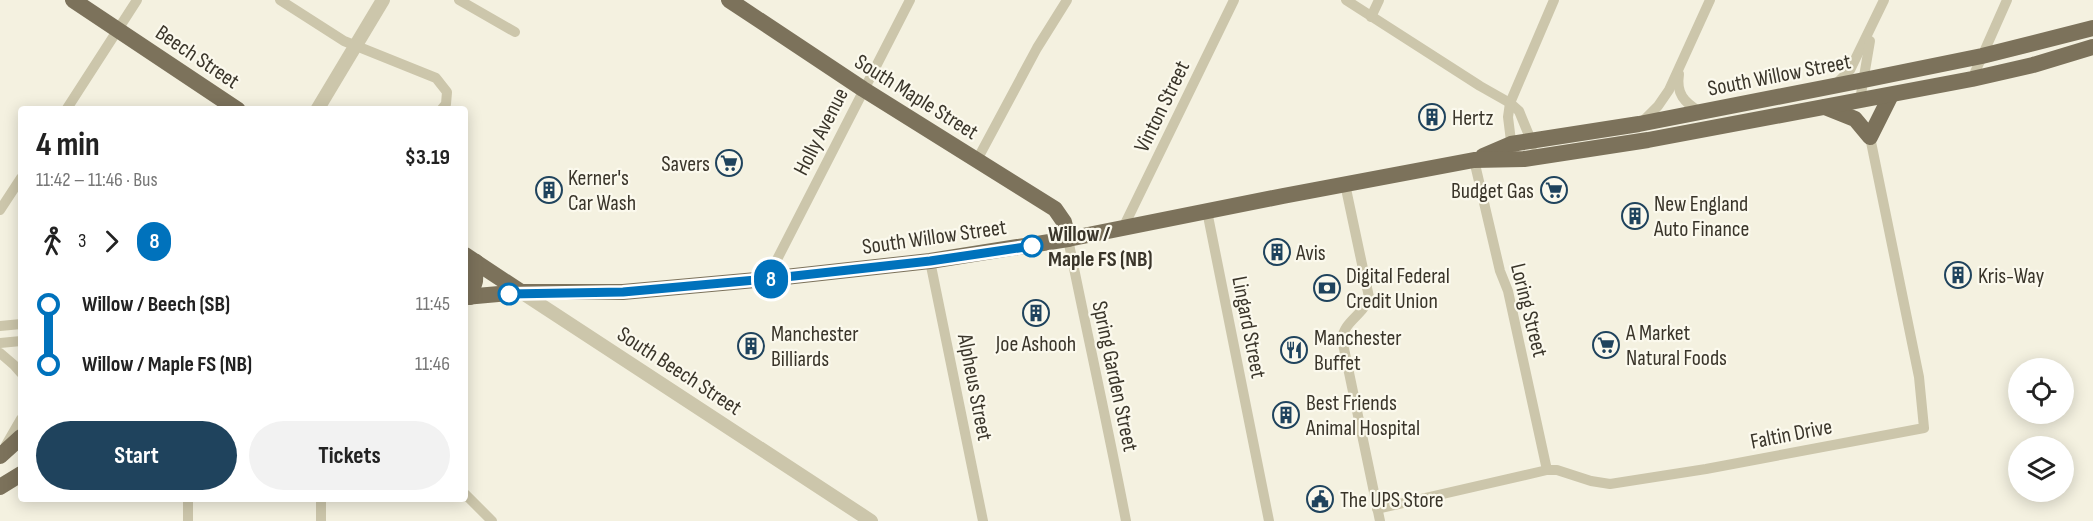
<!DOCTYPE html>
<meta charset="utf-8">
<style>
:root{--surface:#fff;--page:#f2f2f2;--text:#222;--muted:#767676;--accent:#1f435d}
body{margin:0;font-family:"Sofia Sans Condensed",sans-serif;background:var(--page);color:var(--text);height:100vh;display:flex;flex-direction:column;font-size:22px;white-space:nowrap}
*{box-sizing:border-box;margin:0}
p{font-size:20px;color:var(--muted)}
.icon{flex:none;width:33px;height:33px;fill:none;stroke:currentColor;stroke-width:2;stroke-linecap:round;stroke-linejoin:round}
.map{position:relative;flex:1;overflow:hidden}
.drawer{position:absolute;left:18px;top:106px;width:450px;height:396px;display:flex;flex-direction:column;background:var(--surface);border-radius:6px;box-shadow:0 3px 15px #0003}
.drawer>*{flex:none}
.badge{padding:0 12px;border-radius:20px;font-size:21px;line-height:39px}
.buttons{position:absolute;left:2008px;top:358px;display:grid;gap:12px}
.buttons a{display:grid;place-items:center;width:66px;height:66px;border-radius:50%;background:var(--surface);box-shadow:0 3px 15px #0003;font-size:30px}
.map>.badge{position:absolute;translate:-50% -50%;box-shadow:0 0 0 3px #fff}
.legs{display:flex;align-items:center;gap:9px;height:66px;padding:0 18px;font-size:20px}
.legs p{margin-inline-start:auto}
.overview{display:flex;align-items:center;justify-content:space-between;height:102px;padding:0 18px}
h1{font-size:33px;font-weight:700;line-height:45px}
.button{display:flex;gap:12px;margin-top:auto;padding:12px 18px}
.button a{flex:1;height:69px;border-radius:36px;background:var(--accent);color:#fff;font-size:24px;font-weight:700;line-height:69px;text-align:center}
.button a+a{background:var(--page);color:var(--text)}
ul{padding:0 18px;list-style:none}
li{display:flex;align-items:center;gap:21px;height:60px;font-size:22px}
li i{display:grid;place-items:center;width:9px;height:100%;margin:0 8px;background:currentColor}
li i::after{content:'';width:15px;height:15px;margin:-8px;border:4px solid;border-radius:50%;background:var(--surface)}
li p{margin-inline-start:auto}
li:first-child i{background:linear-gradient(#0000 50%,currentColor 0)}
li:last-child i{background:linear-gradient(currentColor 50%,#0000 0)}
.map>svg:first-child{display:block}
</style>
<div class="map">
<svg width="2093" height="521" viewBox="0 0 2093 521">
<rect width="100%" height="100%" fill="#f4f1e0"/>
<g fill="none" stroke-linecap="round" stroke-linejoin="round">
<g stroke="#ccc6ab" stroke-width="10">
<polyline points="280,0 344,41 436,78 447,92 446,104 441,110"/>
<polyline points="459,0 515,32"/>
<polyline points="1346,0 1480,86 1510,103 1519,111 1533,145"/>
<polyline points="1371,17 1379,0"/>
<path d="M 1679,74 C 1676,94 1684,102 1700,112"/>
<polyline points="1972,79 2007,0"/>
<polyline points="1837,83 1850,70 1884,0"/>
<polyline points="1860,100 1870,41"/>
<polyline points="66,110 137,0"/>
<polyline points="1642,122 1658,106 1669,90 1710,0"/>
<polyline points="1512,149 1508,117 1510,103 1554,0"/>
<polyline points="977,160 1037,48 1067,0"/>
<polyline points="1474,160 1500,271 1508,291 1547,470"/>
<path d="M 1345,184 L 1369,297 C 1364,315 1344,321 1342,339 L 1380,521"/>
<polyline points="0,210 21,178"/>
<polyline points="1207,211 1269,521"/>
<polyline points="1123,228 1234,0"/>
<path d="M 1068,239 C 1087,333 1108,427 1126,521"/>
<polyline points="930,261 983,521"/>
<polyline points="767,279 910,0"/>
<polyline points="0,326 21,324"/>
<polyline points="0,343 21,341"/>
<polyline points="0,353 14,365 21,373"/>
<polyline points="6,445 21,419"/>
<polyline points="465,494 492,521"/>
<polyline points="1377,509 1547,470 1557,470 1591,481 1610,484 1706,469 1924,428 1919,377 1870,137"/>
<polyline points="188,521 188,500"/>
<polyline points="321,521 321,500"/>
</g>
<g stroke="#ccc6ab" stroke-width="14">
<polyline points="317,110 383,0"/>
<polyline points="521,292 871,521"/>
</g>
<g stroke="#7c725b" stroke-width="16">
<polyline points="73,0 238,110"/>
<polyline points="729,0 863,89 1055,209 1064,222 1068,239"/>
<polyline points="1825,107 1855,119 1870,137 1891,95"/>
<polyline points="1483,156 1511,144 1639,124 1864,80 1982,56 2093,28"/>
<polyline points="465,255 521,292"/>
<polyline points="465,297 521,292 623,292 767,279 930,261 1068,239 1283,196 1474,160 1524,159 1648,140 1972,79 2033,65 2093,47"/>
<polyline points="470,297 475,281 476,262"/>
<polyline points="0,456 21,437"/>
<polyline points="0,487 21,474"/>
</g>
</g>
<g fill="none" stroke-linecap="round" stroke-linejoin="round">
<defs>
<polyline id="line-1" points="509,294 623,292 767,279 930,261 1032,246"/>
</defs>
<use href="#line-1" stroke="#fff" stroke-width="14"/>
<use href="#line-1" stroke="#0072bc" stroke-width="9"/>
</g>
<defs>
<symbol id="building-ring" viewBox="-11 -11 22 22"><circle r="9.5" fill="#fbf9ed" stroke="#1f435d" stroke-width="1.5"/><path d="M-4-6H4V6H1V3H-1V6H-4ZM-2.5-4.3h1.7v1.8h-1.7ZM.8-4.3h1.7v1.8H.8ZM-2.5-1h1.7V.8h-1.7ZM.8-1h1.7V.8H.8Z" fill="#1f435d"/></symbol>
<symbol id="supermarket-ring" viewBox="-11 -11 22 22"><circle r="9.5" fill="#fbf9ed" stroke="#1f435d" stroke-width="1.5"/><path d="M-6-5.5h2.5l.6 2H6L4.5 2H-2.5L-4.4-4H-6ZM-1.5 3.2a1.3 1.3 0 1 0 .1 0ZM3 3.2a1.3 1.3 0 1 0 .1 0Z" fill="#1f435d"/></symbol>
<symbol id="bank-ring" viewBox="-11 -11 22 22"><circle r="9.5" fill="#fbf9ed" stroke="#1f435d" stroke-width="1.5"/><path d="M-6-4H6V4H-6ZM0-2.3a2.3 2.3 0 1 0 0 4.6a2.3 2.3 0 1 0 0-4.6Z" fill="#1f435d"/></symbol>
<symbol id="restaurant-ring" viewBox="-11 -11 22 22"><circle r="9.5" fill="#fbf9ed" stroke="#1f435d" stroke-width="1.5"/><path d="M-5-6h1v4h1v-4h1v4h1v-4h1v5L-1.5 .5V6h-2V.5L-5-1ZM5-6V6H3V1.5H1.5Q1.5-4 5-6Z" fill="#1f435d"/></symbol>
<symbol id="civic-ring" viewBox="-11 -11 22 22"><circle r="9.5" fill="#fbf9ed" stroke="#1f435d" stroke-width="1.5"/><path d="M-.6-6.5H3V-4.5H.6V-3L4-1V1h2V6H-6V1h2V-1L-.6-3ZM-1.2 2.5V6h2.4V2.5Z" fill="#1f435d"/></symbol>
</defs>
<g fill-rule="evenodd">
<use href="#building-ring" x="1417" y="102" width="30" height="30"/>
<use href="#supermarket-ring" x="714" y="148" width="30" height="30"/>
<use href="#building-ring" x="534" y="175" width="30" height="30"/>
<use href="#supermarket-ring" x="1539" y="175" width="30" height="30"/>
<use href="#building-ring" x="1620" y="201" width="30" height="30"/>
<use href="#building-ring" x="1262" y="237" width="30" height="30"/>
<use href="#building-ring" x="1943" y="260" width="30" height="30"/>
<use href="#bank-ring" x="1312" y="273" width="30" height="30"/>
<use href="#building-ring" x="1021" y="298" width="30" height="30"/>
<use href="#supermarket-ring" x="1591" y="330" width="30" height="30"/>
<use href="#building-ring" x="736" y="331" width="30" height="30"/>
<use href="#restaurant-ring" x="1279" y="335" width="30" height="30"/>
<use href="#building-ring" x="1271" y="400" width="30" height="30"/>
<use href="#civic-ring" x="1305" y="484" width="30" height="30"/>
</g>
<g fill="#fff" stroke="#0072bc" stroke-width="3">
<circle cx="1032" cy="246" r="10"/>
<circle cx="509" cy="294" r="10"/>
</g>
<g text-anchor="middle" stroke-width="4.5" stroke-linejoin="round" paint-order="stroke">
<g font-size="22" fill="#3a352a" stroke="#fbf9ed">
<text transform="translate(198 56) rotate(34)" y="8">Beech Street</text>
<text transform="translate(1779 74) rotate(-11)" y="8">South Willow Street</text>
<text transform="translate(917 96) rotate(32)" y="8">South Maple Street</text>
<text transform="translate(1161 106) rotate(-64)" y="8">Vinton Street</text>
<text transform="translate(820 131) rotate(-63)" y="8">Holly Avenue</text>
<text transform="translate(934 236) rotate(-8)" y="8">South Willow Street</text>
<text transform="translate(1530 310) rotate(76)" y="8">Loring Street</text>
<text transform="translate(1250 327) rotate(79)" y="8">Lingard Street</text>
<text transform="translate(680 370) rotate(33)" y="8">South Beech Street</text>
<text transform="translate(1116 376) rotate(78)" y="8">Spring Garden Street</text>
<text transform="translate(976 387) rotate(79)" y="8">Alpheus Street</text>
<text transform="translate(1791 433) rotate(-11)" y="8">Faltin Drive</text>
</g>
<g font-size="22" fill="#3a352a" stroke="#fbf9ed" text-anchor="start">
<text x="1452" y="125">Hertz</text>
<text x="710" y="171" text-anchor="end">Savers</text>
<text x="568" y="185">Kerner's<tspan x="568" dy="25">Car Wash</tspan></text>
<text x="1534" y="198" text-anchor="end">Budget Gas</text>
<text x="1654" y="211">New England<tspan x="1654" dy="25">Auto Finance</tspan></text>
<text x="1296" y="260">Avis</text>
<text x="1346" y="283">Digital Federal<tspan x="1346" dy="25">Credit Union</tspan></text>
<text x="1978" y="283">Kris-Way</text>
<text x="1626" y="340">A Market<tspan x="1626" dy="25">Natural Foods</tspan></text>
<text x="771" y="341">Manchester<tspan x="771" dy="25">Billiards</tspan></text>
<text x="1314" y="345">Manchester<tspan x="1314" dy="25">Buffet</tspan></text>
<text x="1036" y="351" text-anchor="middle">Joe Ashooh</text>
<text x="1306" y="410">Best Friends<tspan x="1306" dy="25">Animal Hospital</tspan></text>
<text x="1340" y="507">The UPS Store</text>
</g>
<g font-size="22" font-weight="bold" fill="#3a352a" stroke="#fbf9ed" text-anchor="start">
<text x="1048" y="241">Willow /<tspan x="1048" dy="25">Maple FS (NB)</tspan></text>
</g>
</g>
</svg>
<div class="buttons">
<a><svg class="icon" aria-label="locate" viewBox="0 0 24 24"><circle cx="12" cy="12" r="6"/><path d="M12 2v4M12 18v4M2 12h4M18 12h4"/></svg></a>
<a><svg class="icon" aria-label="layers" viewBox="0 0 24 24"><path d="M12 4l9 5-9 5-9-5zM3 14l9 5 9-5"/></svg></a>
</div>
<b class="badge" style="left:771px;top:279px;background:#0072bc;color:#fff">8</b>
<section class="drawer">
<div class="overview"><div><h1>4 min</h1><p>11:42 – 11:46 · Bus</p></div><b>$3.19</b></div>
<div class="legs"><svg class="icon" aria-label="walk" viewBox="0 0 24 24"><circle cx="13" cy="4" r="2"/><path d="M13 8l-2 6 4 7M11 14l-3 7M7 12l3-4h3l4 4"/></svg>3<svg class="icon" aria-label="forward" viewBox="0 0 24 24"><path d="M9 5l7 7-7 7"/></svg><b class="badge" style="background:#0072bc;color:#fff">8</b></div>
<ul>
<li><i style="color:#0072bc"></i><b>Willow / Beech (SB)</b><p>11:45</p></li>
<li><i style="color:#0072bc"></i><b>Willow / Maple FS (NB)</b><p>11:46</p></li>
</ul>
<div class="button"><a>Start</a><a>Tickets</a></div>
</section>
</div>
